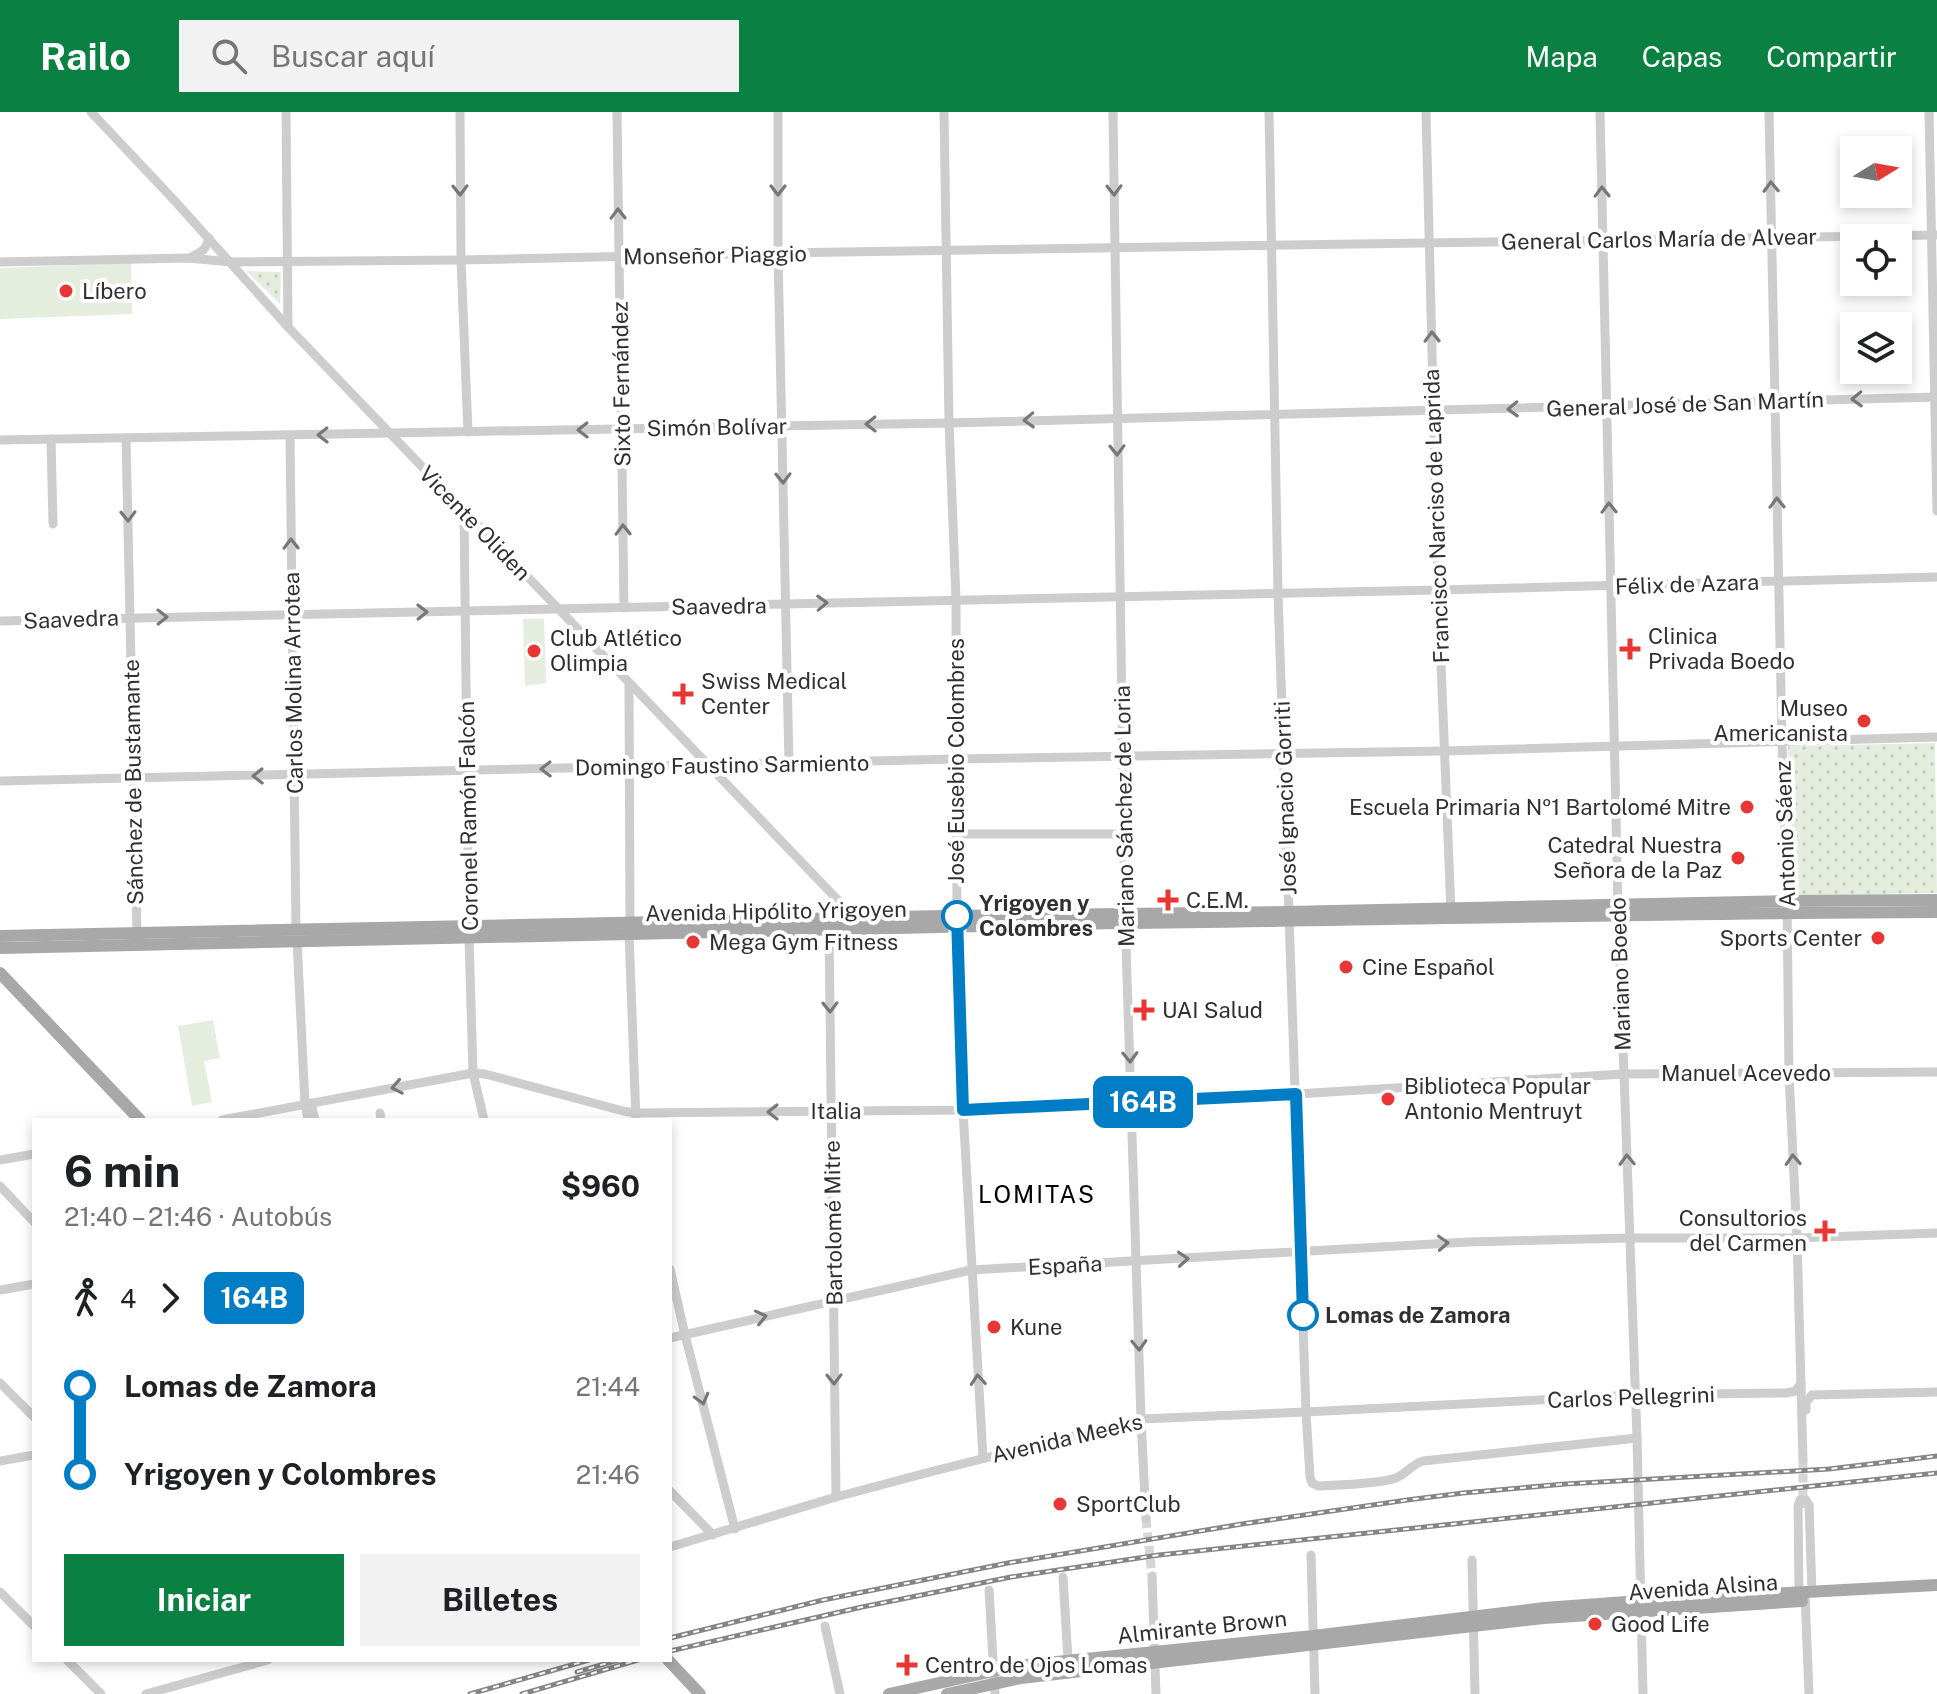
<!DOCTYPE html>
<html lang="es">
<meta charset="utf-8">
<style>
:root{--surface:#fff;--page:#f2f2f2;--text:#202124;--muted:#757577;--accent:#0b8043}
body{margin:0;font-family:"Public Sans",sans-serif;background:var(--page);color:var(--text);height:100vh;display:flex;flex-direction:column;font-size:30px;white-space:nowrap}
*{box-sizing:border-box;margin:0}
p{font-size:26px;color:var(--muted)}
.icon{flex:none;width:44px;height:44px;fill:none;stroke:currentColor;stroke-width:2;stroke-linecap:round;stroke-linejoin:round}
.map{position:relative;flex:1;overflow:hidden}
.sheet{position:absolute;left:32px;top:1006px;width:640px;height:544px;display:flex;flex-direction:column;background:var(--surface);border-radius:0px;box-shadow:0 4px 12px #0003}
.sheet>*{flex:none}
.badge{padding:0 16px;border-radius:12px;font-size:28px;line-height:52px}
.needle{width:52px;rotate:79deg}
.controls{position:absolute;left:1840px;top:24px;display:grid;gap:16px}
.controls a{display:grid;place-items:center;width:72px;height:72px;border-radius:0px;background:var(--surface);box-shadow:0 4px 12px #0003;font-size:40px}
.map>.badge{position:absolute;translate:-50% -50%;box-shadow:0 0 0 4px #fff}
.legs{display:flex;align-items:center;gap:12px;height:88px;padding:0 32px;font-size:26px}
.legs p{margin-inline-start:auto}
.headline{display:flex;align-items:center;justify-content:space-between;height:136px;padding:0 32px}
h1{font-size:44px;font-weight:700;line-height:60px}
.action{display:flex;gap:16px;margin-top:auto;padding:16px 32px}
.action a{flex:1;height:92px;border-radius:0px;background:var(--accent);color:#fff;font-size:32px;font-weight:700;line-height:92px;text-align:center}
.action a+a{background:var(--page);color:var(--text)}
ul{padding:0 32px;list-style:none}
li{display:flex;align-items:center;gap:28px;height:88px;font-size:30px}
li i{display:grid;place-items:center;width:12px;height:100%;margin:0 10px;background:currentColor}
li i::after{content:'';width:20px;height:20px;margin:-10px;border:6px solid;border-radius:50%;background:var(--surface)}
li p{margin-inline-start:auto}
li:first-child i{background:linear-gradient(#0000 50%,currentColor 0)}
li:last-child i{background:linear-gradient(currentColor 50%,#0000 0)}
header{display:flex;align-items:center;gap:48px;box-sizing:border-box;height:112px;padding:0 40px;background:var(--accent);color:#fff}
header strong{font-size:38px}
nav{display:flex;gap:44px;margin-inline-start:auto;font-size:28px}
.search{width:560px;height:72px;background:var(--page);display:flex;align-items:center;gap:20px;box-sizing:border-box;padding:0 28px;border-radius:0px;color:var(--muted);font-size:30px}
.map>svg:first-child{display:block}
</style>
<header>
<strong>Railo</strong>
<div class="search"><svg class="icon" aria-label="search" viewBox="0 0 24 24"><circle cx="10" cy="10" r="6"/><path d="M15 15l6 6"/></svg>Buscar aquí</div>
<nav><a>Mapa</a><a>Capas</a><a>Compartir</a></nav>
</header>
<div class="map">
<svg width="1937" height="1582" viewBox="0 0 1937 1582">
<defs>
<pattern id="park-dots" width="8" height="8" patternUnits="userSpaceOnUse" patternTransform="scale(2)"><rect width="8" height="8" fill="#e5edde"/><path d="M2 2h.1M6 6h.1" fill="none" stroke="#c5ccbf" stroke-width="1.8" stroke-linecap="round"/></pattern>
</defs>
<rect width="100%" height="100%" fill="#fff"/>
<g fill="#e5edde">
<polygon points="131,151 132,202 0,207 0,156"/>
<polygon points="523,507 544,507 546,571 525,574"/>
<polygon points="213,908 220,946 204,949 212,990 192,994 178,914"/>
</g>
<g fill="url(#park-dots)">
<polygon points="246,159 281,160 280,192"/>
<polygon points="1935,631 1937,781 1791,784 1788,634"/>
</g>
<g fill="none" stroke-linecap="round" stroke-linejoin="round">
<g stroke="#d6d6d6" stroke-width="9" stroke-dasharray="9 4.5" stroke-linecap="butt">
<polyline points="1803,1348 1803,1396"/>
<polyline points="1146,1407 1152,1464"/>
</g>
<g stroke="#cdcdcd" stroke-width="9">
<polyline points="91,0 173,87 288,215 857,808"/>
<polyline points="286,0 288,215"/>
<polyline points="460,0 461,148 468,320"/>
<polyline points="617,0 624,496"/>
<polyline points="778,0 778,141 789,652"/>
<polyline points="944,0 949,311 956,487 957,815 963,998 983,1346"/>
<polyline points="1113,0 1125,801 1141,1307 1146,1407"/>
<path d="M 1269,0 L 1278,482 L 1306,1300 L 1310,1365 L 1312,1371 L 1318,1374 C 1337,1373 1380,1372 1396,1366 C 1406,1362 1412,1352 1423,1349 L 1637,1326"/>
<polyline points="1426,0 1438,478 1451,800"/>
<polyline points="1600,0 1618,794 1637,1326 1643,1582"/>
<polyline points="1769,0 1782,629 1787,789 1789,962 1797,1126 1803,1348"/>
<polyline points="1929,0 1937,399"/>
<path d="M 191,145 C 202,140 206,138 209,126"/>
<polyline points="0,150 188,146 231,150 461,148 778,141 1937,123"/>
<polyline points="290,324 296,818"/>
<polyline points="126,326 137,822"/>
<polyline points="51,327 53,412"/>
<polyline points="0,328 949,311 1937,285"/>
<polyline points="464,399 469,826 473,961 484,1008"/>
<polyline points="0,509 1438,478 1937,465"/>
<polyline points="629,571 630,811"/>
<polyline points="0,669 956,647 1444,639 1937,625"/>
<polyline points="956,722 1123,722"/>
<polyline points="629,822 636,1008"/>
<polyline points="297,828 305,992 308,1008"/>
<polyline points="311,991 315,1008"/>
<polyline points="380,1001 381,1008"/>
<polyline points="222,1008 473,961 485,962 623,999 635,1001 963,998 1296,982 1624,962 1937,960"/>
<polyline points="0,1048 34,1042"/>
<polyline points="0,1074 34,1110"/>
<polyline points="670,1157 685,1223 735,1417"/>
<polyline points="0,1178 34,1172"/>
<polyline points="670,1226 971,1158 1468,1130 1629,1126 1797,1126 1937,1121"/>
<polyline points="0,1271 34,1305"/>
<polyline points="1812,1283 1937,1280"/>
<polyline points="1806,1298 1806,1290 1812,1283"/>
<polyline points="0,1349 34,1343"/>
<polyline points="670,1379 713,1423"/>
<polyline points="836,1385 829,817 838,789"/>
<polyline points="670,1435 836,1385 930,1360 1141,1307 1306,1300 1635,1283 1786,1281 1796,1279 1801,1271"/>
<polyline points="1311,1443 1315,1582"/>
<polyline points="1472,1448 1475,1582"/>
<polyline points="1152,1464 1156,1582"/>
<polyline points="1063,1465 1068,1548"/>
<polyline points="989,1478 995,1582"/>
<polyline points="0,1480 34,1514"/>
<polyline points="1799,1481 1798,1394 1800,1388 1806,1388 1809,1393 1812,1480"/>
<polyline points="1805,1483 1809,1582"/>
<polyline points="825,1514 840,1582"/>
<polyline points="67,1548 101,1582"/>
<polyline points="146,1582 268,1548"/>
</g>
<g stroke="#a8a8a8" stroke-width="12">
<polyline points="0,824 943,804 1288,800 1787,789 1937,788"/>
<path d="M 0,836 L 1118,811 C 1391,808 1664,801 1937,800"/>
<polyline points="0,861 140,1008"/>
<polyline points="668,1548 700,1582"/>
<polyline points="889,1582 1016,1554 1313,1524 1544,1496 1640,1489 1937,1473"/>
<polyline points="947,1582 1021,1566 1473,1514 1544,1506 1802,1489"/>
</g>
<defs>
<g id="rail">
<polyline points="670,1526 823,1488 1008,1451 1242,1412 1407,1388 1463,1381 1565,1372 1829,1357 1937,1344"/>
<polyline points="670,1539 862,1495 1011,1465 1159,1443 1937,1361"/>
<polyline points="577,1560 618,1548"/>
<polyline points="470,1582 589,1548"/>
<polyline points="522,1582 638,1548"/>
</g>
</defs>
<use href="#rail" stroke="#858585" stroke-width="5"/>
<use href="#rail" stroke="#fff" stroke-width="2" stroke-dasharray="6" stroke-linecap="butt"/>
</g>
<defs><path id="oneway-chevron" d="M-2-3.5L2.5 0L-2 3.5" fill="none" stroke-width="1.6" stroke-linecap="round" stroke-linejoin="round" transform="scale(2)"/></defs>
<g stroke="#777">
<use href="#oneway-chevron" transform="translate(1771 75) rotate(-92)"/>
<use href="#oneway-chevron" transform="translate(460 78) rotate(89)"/>
<use href="#oneway-chevron" transform="translate(778 78) rotate(90)"/>
<use href="#oneway-chevron" transform="translate(1114 78) rotate(89)"/>
<use href="#oneway-chevron" transform="translate(1602 80) rotate(-91)"/>
<use href="#oneway-chevron" transform="translate(618 102) rotate(-91)"/>
<use href="#oneway-chevron" transform="translate(1432 225) rotate(-91)"/>
<use href="#oneway-chevron" transform="translate(1857 287) rotate(178)"/>
<use href="#oneway-chevron" transform="translate(1513 297) rotate(178)"/>
<use href="#oneway-chevron" transform="translate(1029 308) rotate(178)"/>
<use href="#oneway-chevron" transform="translate(871 312) rotate(179)"/>
<use href="#oneway-chevron" transform="translate(583 318) rotate(179)"/>
<use href="#oneway-chevron" transform="translate(323 323) rotate(179)"/>
<use href="#oneway-chevron" transform="translate(1117 338) rotate(89)"/>
<use href="#oneway-chevron" transform="translate(783 366) rotate(89)"/>
<use href="#oneway-chevron" transform="translate(1777 391) rotate(-91)"/>
<use href="#oneway-chevron" transform="translate(1609 396) rotate(-91)"/>
<use href="#oneway-chevron" transform="translate(128 404) rotate(89)"/>
<use href="#oneway-chevron" transform="translate(623 418) rotate(-91)"/>
<use href="#oneway-chevron" transform="translate(291 432) rotate(-91)"/>
<use href="#oneway-chevron" transform="translate(822 491) rotate(-2)"/>
<use href="#oneway-chevron" transform="translate(422 500) rotate(-1)"/>
<use href="#oneway-chevron" transform="translate(162 505) rotate(-1)"/>
<use href="#oneway-chevron" transform="translate(546 657) rotate(179)"/>
<use href="#oneway-chevron" transform="translate(258 664) rotate(179)"/>
<use href="#oneway-chevron" transform="translate(830 895) rotate(89)"/>
<use href="#oneway-chevron" transform="translate(1130 945) rotate(88)"/>
<use href="#oneway-chevron" transform="translate(397 975) rotate(169)"/>
<use href="#oneway-chevron" transform="translate(773 1000) rotate(179)"/>
<use href="#oneway-chevron" transform="translate(1627 1048) rotate(-92)"/>
<use href="#oneway-chevron" transform="translate(1793 1048) rotate(-93)"/>
<use href="#oneway-chevron" transform="translate(1443 1131) rotate(-3)"/>
<use href="#oneway-chevron" transform="translate(1183 1147) rotate(-4)"/>
<use href="#oneway-chevron" transform="translate(761 1205) rotate(-13)"/>
<use href="#oneway-chevron" transform="translate(1139 1233) rotate(88)"/>
<use href="#oneway-chevron" transform="translate(834 1267) rotate(89)"/>
<use href="#oneway-chevron" transform="translate(978 1268) rotate(-94)"/>
<use href="#oneway-chevron" transform="translate(702 1287) rotate(75)"/>
</g>
<g fill="none" stroke-linecap="round" stroke-linejoin="round">
<defs>
<polyline id="line-1" points="957,804 963,998 1296,982 1303,1203"/>
</defs>
<use href="#line-1" stroke="#fff" stroke-width="18"/>
<use href="#line-1" stroke="#007dc5" stroke-width="12"/>
</g>
<g fill="#e73633" stroke="#fff" stroke-width="3">
<circle cx="66" cy="179" r="8"/>
<path d="M1626 525h8v8h8v8h-8v8h-8v-8h-8v-8h8z"/>
<circle cx="534" cy="539" r="8"/>
<path d="M679 570h8v8h8v8h-8v8h-8v-8h-8v-8h8z"/>
<circle cx="1864" cy="609" r="8"/>
<circle cx="1747" cy="695" r="8"/>
<circle cx="1738" cy="746" r="8"/>
<path d="M1164 776h8v8h8v8h-8v8h-8v-8h-8v-8h8z"/>
<circle cx="1878" cy="826" r="8"/>
<circle cx="693" cy="830" r="8"/>
<circle cx="1346" cy="855" r="8"/>
<path d="M1140 886h8v8h8v8h-8v8h-8v-8h-8v-8h8z"/>
<circle cx="1388" cy="987" r="8"/>
<path d="M1821 1107h8v8h8v8h-8v8h-8v-8h-8v-8h8z"/>
<circle cx="994" cy="1215" r="8"/>
<circle cx="1060" cy="1392" r="8"/>
<circle cx="1595" cy="1512" r="8"/>
<path d="M903 1541h8v8h8v8h-8v8h-8v-8h-8v-8h8z"/>
</g>
<g fill="#fff" stroke="#007dc5" stroke-width="4">
<circle cx="957" cy="804" r="14"/>
<circle cx="1303" cy="1203" r="14"/>
</g>
<g text-anchor="middle" stroke-width="8" stroke-linejoin="round" paint-order="stroke">
<g font-size="22" fill="#303030" stroke="#fff">
<text transform="translate(1659 127) rotate(-1)" y="8">General Carlos María de Alvear</text>
<text transform="translate(715 143) rotate(-1)" y="8">Monseñor Piaggio</text>
<text transform="translate(621 272) rotate(-91)" y="8">Sixto Fernández</text>
<text transform="translate(1685 292) rotate(-2)" y="8">General José de San Martín</text>
<text transform="translate(717 315) rotate(-1)" y="8">Simón Bolívar</text>
<text transform="translate(1436 404) rotate(-92)" y="8">Francisco Narciso de Laprida</text>
<text transform="translate(475 411) rotate(46)" y="8">Vicente Oliden</text>
<text transform="translate(1687 472) rotate(-2)" y="8">Félix de Azara</text>
<text transform="translate(719 494) rotate(-1)" y="8">Saavedra</text>
<text transform="translate(71 507) rotate(-2)" y="8">Saavedra</text>
<text transform="translate(293 571) rotate(-91)" y="8">Carlos Molina Arrotea</text>
<text transform="translate(956 649) rotate(-90)" y="8">José Eusebio Colombres</text>
<text transform="translate(722 653) rotate(-1)" y="8">Domingo Faustino Sarmiento</text>
<text transform="translate(133 670) rotate(-91)" y="8">Sánchez de Bustamante</text>
<text transform="translate(1285 686) rotate(-92)" y="8">José Ignacio Gorriti</text>
<text transform="translate(468 704) rotate(-91)" y="8">Coronel Ramón Falcón</text>
<text transform="translate(1124 704) rotate(-91)" y="8">Mariano Sánchez de Loria</text>
<text transform="translate(1785 722) rotate(-92)" y="8">Antonio Sáenz</text>
<text transform="translate(776 799) rotate(-1)" y="8">Avenida Hipólito Yrigoyen</text>
<text transform="translate(1620 862) rotate(-92)" y="8">Mariano Boedo</text>
<text x="1746" y="969">Manuel Acevedo</text>
<text x="836" y="1007">Italia</text>
<text transform="translate(833 1111) rotate(-91)" y="8">Bartolomé Mitre</text>
<text transform="translate(1065 1153) rotate(-3)" y="8">España</text>
<text transform="translate(1631 1285) rotate(-2)" y="8">Carlos Pellegrini</text>
<text transform="translate(1067 1326) rotate(-13)" y="8">Avenida Meeks</text>
<text transform="translate(1703 1475) rotate(-4)" y="8">Avenida Alsina</text>
<text transform="translate(1202 1515) rotate(-6)" y="8">Almirante Brown</text>
</g>
<g font-size="22" fill="#303030" stroke="#fff" text-anchor="start">
<text x="82" y="187">Líbero</text>
<text x="1648" y="532">Clinica<tspan x="1648" dy="25">Privada Boedo</tspan></text>
<text x="550" y="534">Club Atlético<tspan x="550" dy="25">Olimpia</tspan></text>
<text x="701" y="577">Swiss Medical<tspan x="701" dy="25">Center</tspan></text>
<text x="1848" y="604" text-anchor="end">Museo<tspan x="1848" dy="25">Americanista</tspan></text>
<text x="1731" y="703" text-anchor="end">Escuela Primaria Nº1 Bartolomé Mitre</text>
<text x="1722" y="741" text-anchor="end">Catedral Nuestra<tspan x="1722" dy="25">Señora de la Paz</tspan></text>
<text x="1186" y="796">C.E.M.</text>
<text x="1862" y="834" text-anchor="end">Sports Center</text>
<text x="709" y="838">Mega Gym Fitness</text>
<text x="1362" y="863">Cine Español</text>
<text x="1162" y="906">UAI Salud</text>
<text x="1404" y="982">Biblioteca Popular<tspan x="1404" dy="25">Antonio Mentruyt</tspan></text>
<text x="1807" y="1114" text-anchor="end">Consultorios<tspan x="1807" dy="25">del Carmen</tspan></text>
<text x="1010" y="1223">Kune</text>
<text x="1076" y="1400">SportClub</text>
<text x="1611" y="1520">Good Life</text>
<text x="925" y="1561">Centro de Ojos Lomas</text>
</g>
<g font-size="22" font-weight="bold" fill="#303030" stroke="#fff" text-anchor="start">
<text x="979" y="799">Yrigoyen y<tspan x="979" dy="25">Colombres</tspan></text>
<text x="1325" y="1211">Lomas de Zamora</text>
</g>
<g font-size="24" letter-spacing="2" fill="#000" stroke="#fff">
<text x="1037" y="1091">LOMITAS</text>
</g>
</g>
</svg>
<div class="controls">
<a><svg class="needle" viewBox="-14 -14 28 28"><path d="M0-13l5 13h-10z" fill="#e53935"/><path d="M0 13l5-13h-10z" fill="#757577"/></svg></a>
<a><svg class="icon" aria-label="locate" viewBox="0 0 24 24"><circle cx="12" cy="12" r="6"/><path d="M12 2v4M12 18v4M2 12h4M18 12h4"/></svg></a>
<a><svg class="icon" aria-label="layers" viewBox="0 0 24 24"><path d="M12 4l9 5-9 5-9-5zM3 14l9 5 9-5"/></svg></a>
</div>
<b class="badge" style="left:1143px;top:990px;background:#007dc5;color:#fff">164B</b>
<section class="sheet">
<div class="headline"><div><h1>6 min</h1><p>21:40 – 21:46 · Autobús</p></div><b>$960</b></div>
<div class="legs"><svg class="icon" aria-label="walk" viewBox="0 0 24 24"><circle cx="13" cy="4" r="2"/><path d="M13 8l-2 6 4 7M11 14l-3 7M7 12l3-4h3l4 4"/></svg>4<svg class="icon" aria-label="forward" viewBox="0 0 24 24"><path d="M9 5l7 7-7 7"/></svg><b class="badge" style="background:#007dc5;color:#fff">164B</b></div>
<ul>
<li><i style="color:#007dc5"></i><b>Lomas de Zamora</b><p>21:44</p></li>
<li><i style="color:#007dc5"></i><b>Yrigoyen y Colombres</b><p>21:46</p></li>
</ul>
<div class="action"><a>Iniciar</a><a>Billetes</a></div>
</section>
</div>
